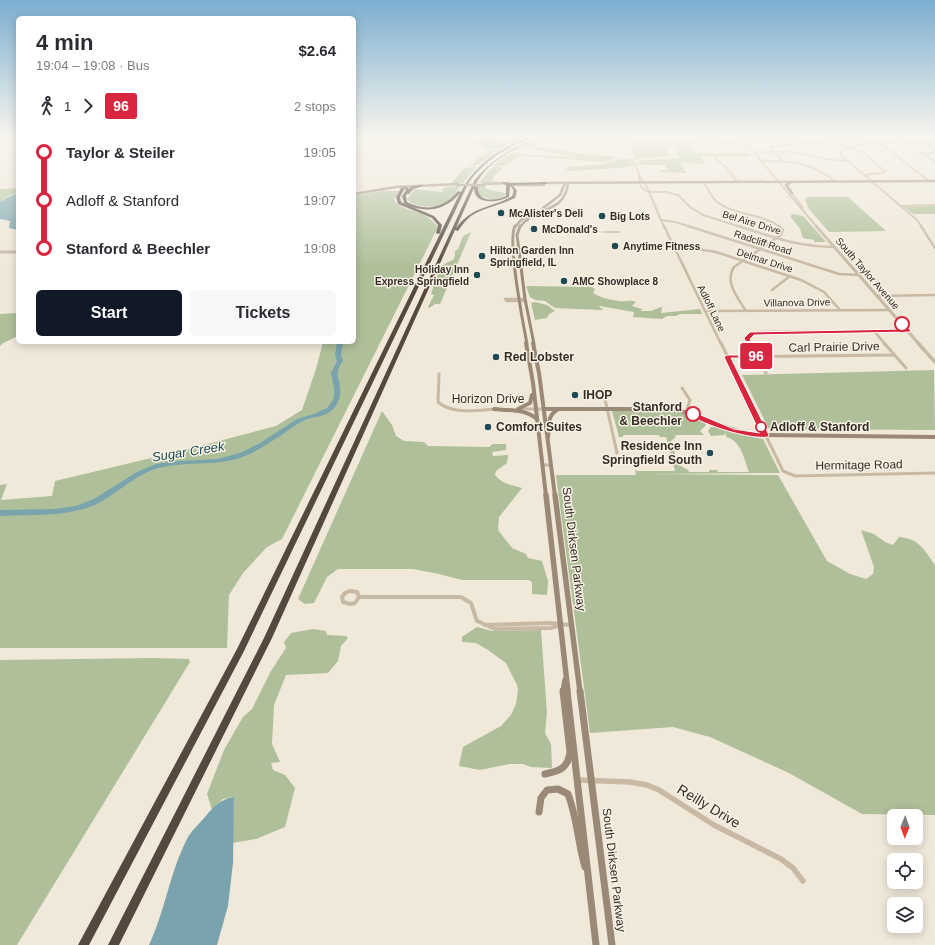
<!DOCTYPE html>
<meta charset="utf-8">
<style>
:root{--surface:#fff;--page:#f7f7f7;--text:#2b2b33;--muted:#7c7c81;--accent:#111827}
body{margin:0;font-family:Helvetica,sans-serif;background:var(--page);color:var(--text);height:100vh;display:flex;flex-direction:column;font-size:15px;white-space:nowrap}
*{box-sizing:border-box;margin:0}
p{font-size:13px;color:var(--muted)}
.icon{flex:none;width:22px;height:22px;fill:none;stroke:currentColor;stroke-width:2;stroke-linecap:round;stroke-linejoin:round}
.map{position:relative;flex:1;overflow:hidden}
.panel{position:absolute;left:16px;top:16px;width:340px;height:328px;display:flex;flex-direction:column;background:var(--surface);border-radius:6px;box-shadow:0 2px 10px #0003}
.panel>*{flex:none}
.badge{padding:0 8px;border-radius:3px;font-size:14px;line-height:26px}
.needle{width:26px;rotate:181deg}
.buttons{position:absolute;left:887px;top:809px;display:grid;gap:8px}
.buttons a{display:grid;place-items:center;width:36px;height:36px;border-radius:6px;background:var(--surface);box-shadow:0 2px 10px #0003;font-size:20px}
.map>.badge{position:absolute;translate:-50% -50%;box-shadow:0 0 0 2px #fff}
.legs{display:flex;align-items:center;gap:6px;height:44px;padding:0 20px;font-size:13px}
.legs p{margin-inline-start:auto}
.head{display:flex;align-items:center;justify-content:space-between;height:68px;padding:0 20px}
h1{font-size:22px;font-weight:700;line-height:30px}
.cta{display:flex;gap:8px;margin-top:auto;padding:8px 20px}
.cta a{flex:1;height:46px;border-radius:6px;background:var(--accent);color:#fff;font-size:16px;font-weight:700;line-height:46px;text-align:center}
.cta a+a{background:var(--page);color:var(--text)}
ul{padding:0 20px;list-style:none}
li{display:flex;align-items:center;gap:14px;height:48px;font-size:15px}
li i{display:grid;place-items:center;width:6px;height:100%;margin:0 5px;background:currentColor}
li i::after{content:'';width:10px;height:10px;margin:-5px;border:3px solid;border-radius:50%;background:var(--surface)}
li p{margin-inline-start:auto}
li:first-child i{background:linear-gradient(#0000 50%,currentColor 0)}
li:last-child i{background:linear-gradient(currentColor 50%,#0000 0)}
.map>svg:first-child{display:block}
</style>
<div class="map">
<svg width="935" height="945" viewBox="0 0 935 945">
<rect width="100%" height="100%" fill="#f0e8d9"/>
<g fill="#aebf99">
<polygon points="504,136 527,136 500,149 476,166 470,166 478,158 489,153 485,152 488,150 485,149 496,150 506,145 496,142"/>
<polygon points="551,136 562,136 537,144 537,147 550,148 577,153 617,157 606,162 520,156 504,166 492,166 511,153 580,158 522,147"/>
<polygon points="571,136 618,136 625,141 595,141 579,143 570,139 574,138"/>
<path d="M 741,140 L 743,143 L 724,144 L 711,142 L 692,143 L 690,147 L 695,153 L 749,153 L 751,156 L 700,156 L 705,164 C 697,164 688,162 680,162 L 686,173 L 661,172 L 659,170 L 668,170 L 665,165 L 637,165 L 640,161 L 643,160 L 679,158 L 675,149 L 680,149 L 677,145 L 662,145 L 671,156 L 635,159 L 629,141 Z"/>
<polygon points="620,159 630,159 634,166 619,168 569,171 566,169 567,167 603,164"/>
<polygon points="476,167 463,183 452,183 464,168"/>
<polygon points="492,167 500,167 502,169 495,175 492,181 507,182 479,183"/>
<path d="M 460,186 C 457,190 455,196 451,199 C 441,208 416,210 407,199 L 414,189 L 443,192 L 442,189 L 445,187 Z"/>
<path d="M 478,186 L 486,186 L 486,189 L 505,193 L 506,195 C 498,201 488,199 479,196 L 477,190 Z"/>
<polygon points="18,188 18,193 10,195 0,202 0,189"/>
<path d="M 382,191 L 399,191 L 394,199 L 395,202 C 408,213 427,211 437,226 L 437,229 L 282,539 L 267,547 L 243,573 L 229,595 L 227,648 L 0,648 L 0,485 L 7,484 L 1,500 L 52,496 L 55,481 L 189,449 L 276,426 L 302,410 L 316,369 L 323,342 L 354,342 L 354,196 Z"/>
<polygon points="807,197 848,197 886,231 829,232 809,209 805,200"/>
<polygon points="935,206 935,214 913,214 904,207"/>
<polygon points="793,214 803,216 826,242 814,242 814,240 803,238 800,229 790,216"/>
<path d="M 471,232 L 440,304 L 435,304 L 429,308 L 428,307 L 434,295 L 431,294 C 436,280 438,264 453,260 L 455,256 L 455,251 L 458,249 L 463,236 Z"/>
<path d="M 526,286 L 592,287 L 595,289 L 593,293 C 601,298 610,300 619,301 C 625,302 630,299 636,302 L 632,306 L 642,309 L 641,311 L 651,311 L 661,307 L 662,308 L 661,313 L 700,309 L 702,314 L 680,314 L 676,316 L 667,316 L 662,319 L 633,317 L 634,312 L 600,306 L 599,307 L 603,309 L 601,310 L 555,308 L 545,301 L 535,300 L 530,297 Z"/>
<polygon points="535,302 547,305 555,311 549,314 547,318 535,320 531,303"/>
<polygon points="18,313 18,336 3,343 0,346 0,314"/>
<polygon points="934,370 935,430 769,429 742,375"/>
<path d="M 616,410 L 676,411 L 704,421 L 706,425 L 700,431 L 704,435 L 675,435 L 676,437 L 671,441 L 679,465 L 688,470 L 689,472 L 709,472 L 709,470 L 717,470 L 718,472 L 749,472 C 744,459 741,440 726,437 L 726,433 L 724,435 L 711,436 L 708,431 L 711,427 L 718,427 L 737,434 L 763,439 L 780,473 L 648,474 L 778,475 L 827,561 L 850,574 L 866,579 L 873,574 L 874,567 L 861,530 L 874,534 L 885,542 L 893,545 L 899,537 C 920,539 924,550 935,565 L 935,815 L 862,814 L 789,773 L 710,737 L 673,727 L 590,733 L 556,475 L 636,475 L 635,469 L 637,471 L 675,471 L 666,437 L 660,437 L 659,435 L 623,435 L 623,437 L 619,437 L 612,411 Z"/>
<path d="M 382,411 L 392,425 L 396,436 L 404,441 L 424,442 L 428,446 L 489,447 L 493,444 L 506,444 L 506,450 L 492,452 L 493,456 L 508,455 L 507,463 L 496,471 L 495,475 C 502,484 511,485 522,488 L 499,517 L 498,530 L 512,548 L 526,554 L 528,558 L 542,561 L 548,581 L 547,595 L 532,594 L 532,582 L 529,580 L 462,580 L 439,574 L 413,569 L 338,569 L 327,577 L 314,603 L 305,604 L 298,599 Z"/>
<polygon points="477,627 492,631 541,630 547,713 545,733 551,744 552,768 531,767 523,764 509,764 480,770 459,766 463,747 501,726 511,715 516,704 518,690 517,685 506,663 488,650 476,643 462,642 462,637"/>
<polygon points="313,629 326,631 327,635 346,636 348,638 341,646 338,661 328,673 286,675 274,705 272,744 280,762 271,763 273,770 285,775 295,788 285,827 256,839 232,843 234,797 223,799 212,810 207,794 224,750 243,717 252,709 271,671 286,648 284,642 291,633"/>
<polygon points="154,658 189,659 190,662 17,945 0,945 0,660"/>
</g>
<g fill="#79a4ad">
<path d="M 463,136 L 490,136 L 498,142 L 506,145 C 489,154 478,145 463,136 Z"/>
<polygon points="18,193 18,230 9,228 10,221 0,219 0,202 10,196"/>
<path d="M 234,797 L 233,863 L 228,906 L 217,945 L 149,945 C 165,911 170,872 187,839 C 191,831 199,824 205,817 C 213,807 221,799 234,797 Z"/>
</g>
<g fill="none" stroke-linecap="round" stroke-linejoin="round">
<path fill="#79a4ad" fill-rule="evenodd" d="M 337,342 L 343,342 L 341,355 L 343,361 C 341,364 338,368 338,372 C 337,375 338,378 339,381 C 341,390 341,399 335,407 C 325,419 315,415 303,421 C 298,423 294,426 290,429 C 274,440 256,453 237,459 C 212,466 185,461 159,468 C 136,474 119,492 99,503 C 68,518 33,514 0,516 L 0,510 L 55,509 L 76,506 L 94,499 L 137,472 L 156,464 L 178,461 L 217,459 L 240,453 L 260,443 L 297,419 L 314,414 L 327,408 L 333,400 L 334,394 L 334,388 L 331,373 L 337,361 L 335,355 Z"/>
<polyline stroke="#cac2b5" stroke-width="2" stroke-dasharray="2 1" stroke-linecap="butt" points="601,232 607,232"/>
<polyline stroke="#c8b9a5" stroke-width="2" points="607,232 619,232"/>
<g stroke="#c8b9a5" stroke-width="2">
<polyline points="871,136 929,181"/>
<polyline points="925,143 935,151"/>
<polyline points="754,152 792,152 831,160 848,161"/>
<polyline points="927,155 935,162"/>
<polyline points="715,156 719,162 726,167 738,183"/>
<polyline points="927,156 920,153 935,153"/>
<polyline points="632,159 638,170 641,187 648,192"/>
<path d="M 761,161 C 792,161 811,162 836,182"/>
<path d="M 783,161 L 772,150 L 772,147 C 795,142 842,140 862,152 C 871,158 878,166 886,172 L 864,175"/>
<polyline points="640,177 647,187 664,227"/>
<path d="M 704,183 C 708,189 711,196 716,201 C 734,216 762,213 780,227"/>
<polyline points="648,192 666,192 678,195 690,207 703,215 741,227"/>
<polyline points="900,206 935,205"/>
<polyline points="661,220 675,222 691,227"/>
<path d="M 922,227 L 917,220 L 842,156 L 840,151 C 861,138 910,144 935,143"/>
</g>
<g stroke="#c8b9a5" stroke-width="2.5">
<polyline points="664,226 721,344"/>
<polyline points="688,226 839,274 860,275"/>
<path d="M 738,226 C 773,237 798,247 835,247"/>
<polyline points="921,226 935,248"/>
<polyline points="675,249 697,249 716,252 801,280 824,292 840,310"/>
<polyline points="772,290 790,276"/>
<polyline points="877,296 935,295"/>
<polyline points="505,299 525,299"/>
<polyline points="506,301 526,301"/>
<polyline points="705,311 889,310"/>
<path d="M 746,311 C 738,298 724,282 734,267 L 781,235 L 783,230 L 779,226"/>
<polyline points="874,331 885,344"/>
<polyline points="749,335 760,332 908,331"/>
<polyline points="749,335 747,340 749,344"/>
</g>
<g stroke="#c8b9a5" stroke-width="3">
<polyline points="721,343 783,471 795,476 935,473"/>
<polyline points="749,343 766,373"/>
<polyline points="884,343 906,368"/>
<polyline points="727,357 894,355"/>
<path d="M 439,374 L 438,402 C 453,415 478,410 497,409"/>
<polyline points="682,388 690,400 686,412"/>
<polyline points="603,390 617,453"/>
<polyline points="519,409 544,409"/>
<polyline points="542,465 551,465"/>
</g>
<g stroke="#c8b9a5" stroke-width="4">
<polygon points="350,591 357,592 359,597 355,603 350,604 343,602 342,597 345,593"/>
<polyline points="359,597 461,597 471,603 477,621 495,629 551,628 560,625"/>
<polyline points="485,625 549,623 571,625"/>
</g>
<polyline stroke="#c8b9a5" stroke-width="5.5" points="578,780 630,782 647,785 659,790 714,825 781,859 793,868 803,881"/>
<g stroke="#c8b9a5" stroke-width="2">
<polyline points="740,136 817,227"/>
<polyline points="0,138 10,139"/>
<polyline points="0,143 18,136"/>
<polyline points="790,191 803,208"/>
</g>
<g stroke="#c8b9a5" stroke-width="3">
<polyline points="816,226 919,344"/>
<polyline points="0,252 18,252"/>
</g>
<polyline stroke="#c8b9a5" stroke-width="3.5" points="918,343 935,362"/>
<g stroke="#9b8977" stroke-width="2.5">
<polyline points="542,183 935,181"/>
<polyline points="790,183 786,185 792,193"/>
<polyline points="484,184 509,183"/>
<polyline points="507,185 544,185"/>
<polyline points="354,194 396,187 458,184"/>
<polyline points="542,209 560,195 565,183"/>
<polyline points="515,227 521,220 532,214"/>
<path d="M 520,227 C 535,206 565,214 568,183"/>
</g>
<g stroke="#9b8977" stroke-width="3">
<path d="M 515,226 C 507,241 523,323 527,344"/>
<polyline points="520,226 517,235 525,299 534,344"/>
</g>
<g stroke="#9b8977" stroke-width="4">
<polyline points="526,343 533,383 546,496"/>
<polyline points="533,343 539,373 555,496"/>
<path d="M 494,409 C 509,411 524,408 537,419"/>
<polyline points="518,409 530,403 532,395"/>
<path d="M 544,409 L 673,409 C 701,415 725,430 753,435 L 935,437"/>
<path d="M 548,437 C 550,426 546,417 557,410"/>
</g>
<g stroke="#9b8977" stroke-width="5.5">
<polyline points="546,495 568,692"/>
<polyline points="555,495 580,692"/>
<polyline points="563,692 565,680"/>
</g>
<g stroke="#9b8977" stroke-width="7">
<polyline points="567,691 596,945"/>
<polyline points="580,691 612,945"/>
<path d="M 545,774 C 560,771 568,768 570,752 L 563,691"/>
<path d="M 539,812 L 541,798 L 547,790 L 558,789 L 568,794 C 577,817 578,843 585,867"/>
</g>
<g fill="#55483e" fill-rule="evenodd">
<path d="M 531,136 L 535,136 C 529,139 522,142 515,145 C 496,154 481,166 469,182 L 243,653 L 89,945 L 78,945 L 237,649 L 460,193 C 446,211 423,214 404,203 L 402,196 L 406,190 L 405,188 L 400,197 L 401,202 L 434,216 L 442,225 L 440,233 L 438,234 L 436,233 L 438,225 L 432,218 L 398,204 L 396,197 L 401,188 L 406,187 L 409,189 L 411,187 L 421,185 L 423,186 L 413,189 L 409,194 L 407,194 L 406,196 L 407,202 C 425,212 445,208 458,191 L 461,192 C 475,163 502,147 531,136 Z"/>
<path d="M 542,136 L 546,136 C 540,139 533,141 526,144 C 506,153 484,166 475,186 L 478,187 C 477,203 496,201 506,196 L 506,185 L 503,184 L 503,182 L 508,183 L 546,182 L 548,183 L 546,184 L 512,185 L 514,187 L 517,191 L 515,198 C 501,205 483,208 471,216 C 466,220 462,225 458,231 L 455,230 L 272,638 L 119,945 L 108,945 L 264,638 L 474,181 C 492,158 515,146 542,136 ZM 510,186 C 514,189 514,192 512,196 C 490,209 473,205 456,228 L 474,188 C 474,206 499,202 509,197 Z"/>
</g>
<polyline stroke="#9b8977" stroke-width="2.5" points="457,185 484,185"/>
</g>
<linearGradient id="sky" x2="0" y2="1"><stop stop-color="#7baed0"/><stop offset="0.51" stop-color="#f8f5ee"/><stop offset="1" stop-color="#f8f5ee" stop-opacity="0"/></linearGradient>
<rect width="935" height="268" fill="url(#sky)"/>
<path fill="#d7263d" stroke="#fff" d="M 900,323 L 904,323 L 911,331 L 910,332 L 754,335 L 750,339 L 760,356 L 759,358 L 731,358 L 769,435 L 768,437 C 751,440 702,425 689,414 L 690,413 L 696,413 L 734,429 L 760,433 L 724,357 L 727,355 L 752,355 L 744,338 L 750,332 L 903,329 L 899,324 Z"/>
<g fill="#1d4a54" stroke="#f8f2e5" stroke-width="1.5">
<circle cx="501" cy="213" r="4"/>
<circle cx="602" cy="216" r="4"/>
<circle cx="534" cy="229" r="4"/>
<circle cx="615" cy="246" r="4"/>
<circle cx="482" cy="256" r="4"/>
<circle cx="477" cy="275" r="4"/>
<circle cx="564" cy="281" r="4"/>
<circle cx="496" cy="357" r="4"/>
<circle cx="575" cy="395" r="4"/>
<circle cx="488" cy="427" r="4"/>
<circle cx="710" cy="453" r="4"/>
</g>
<g fill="#fff" stroke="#d7263d" stroke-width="2">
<circle cx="902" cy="324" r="7"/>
<circle cx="693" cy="414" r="7"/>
<circle cx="761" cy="427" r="5"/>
</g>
<g text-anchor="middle" stroke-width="3" stroke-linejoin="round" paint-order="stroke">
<g font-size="10" font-weight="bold" fill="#342c26" stroke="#f8f2e5" text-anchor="start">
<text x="509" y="217">McAlister's Deli</text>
<text x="610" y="220">Big Lots</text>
<text x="542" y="233">McDonald's</text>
<text x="623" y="250">Anytime Fitness</text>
<text x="490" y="254">Hilton Garden Inn<tspan x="490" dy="12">Springfield, IL</tspan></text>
<text x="469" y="273" text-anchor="end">Holiday Inn<tspan x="469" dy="12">Express Springfield</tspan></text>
<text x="572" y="285">AMC Showplace 8</text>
</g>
<g font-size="10" fill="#342c26" stroke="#f8f2e5">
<text transform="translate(752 222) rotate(17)" y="4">Bel Aire Drive</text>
<text transform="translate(763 242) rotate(18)" y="4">Radcliff Road</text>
<text transform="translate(765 260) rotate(18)" y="4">Delmar Drive</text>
<text transform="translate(868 273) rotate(49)" y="4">South Taylor Avenue</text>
<text transform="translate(797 302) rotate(-1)" y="4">Villanova Drive</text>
<text transform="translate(712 308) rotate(64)" y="4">Adloff Lane</text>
</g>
<g font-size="12" fill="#342c26" stroke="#f8f2e5">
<text transform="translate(834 347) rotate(-1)" y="4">Carl Prairie Drive</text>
<text x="488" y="403">Horizon Drive</text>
<text transform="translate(859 465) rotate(-1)" y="4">Hermitage Road</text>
<text transform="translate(574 549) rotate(83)" y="4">South Dirksen Parkway</text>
<text transform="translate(614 870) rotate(83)" y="4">South Dirksen Parkway</text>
</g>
<g font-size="12" font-weight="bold" fill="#342c26" stroke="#f8f2e5" text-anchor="start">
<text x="504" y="361">Red Lobster</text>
<text x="583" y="399">IHOP</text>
<text x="496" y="431">Comfort Suites</text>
<text x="702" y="450" text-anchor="end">Residence Inn<tspan x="702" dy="14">Springfield South</tspan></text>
</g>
<g font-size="12" font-weight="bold" fill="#342c26" stroke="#f8f2e5" text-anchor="end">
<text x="682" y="411">Stanford<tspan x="682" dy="14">&amp; Beechler</tspan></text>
<text x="770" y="431" text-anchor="start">Adloff &amp; Stanford</text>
</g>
<g font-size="13" font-style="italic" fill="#1d4a54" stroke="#f8f2e5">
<text transform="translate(188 451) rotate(-9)" y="5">Sugar Creek</text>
</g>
<g font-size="14" fill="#342c26" stroke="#f8f2e5">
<text transform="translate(709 806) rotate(31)" y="5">Reilly Drive</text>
</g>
</g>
</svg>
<div class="buttons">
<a><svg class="needle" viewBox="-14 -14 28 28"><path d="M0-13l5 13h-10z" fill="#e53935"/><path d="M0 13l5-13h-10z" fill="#7c7c81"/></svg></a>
<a><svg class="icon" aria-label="locate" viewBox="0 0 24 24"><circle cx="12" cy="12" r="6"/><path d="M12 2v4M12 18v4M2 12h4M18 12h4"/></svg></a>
<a><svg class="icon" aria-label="layers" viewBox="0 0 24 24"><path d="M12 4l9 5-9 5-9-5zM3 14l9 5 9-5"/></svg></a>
</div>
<b class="badge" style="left:756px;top:356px;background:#d7263d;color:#fff">96</b>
<section class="panel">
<div class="head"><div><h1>4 min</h1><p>19:04 – 19:08 · Bus</p></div><b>$2.64</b></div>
<div class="legs"><svg class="icon" aria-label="walk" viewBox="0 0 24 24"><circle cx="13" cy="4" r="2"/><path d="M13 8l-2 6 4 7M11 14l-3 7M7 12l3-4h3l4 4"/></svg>1<svg class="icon" aria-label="forward" viewBox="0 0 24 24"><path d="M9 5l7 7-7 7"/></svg><b class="badge" style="background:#d7263d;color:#fff">96</b><p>2 stops</p></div>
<ul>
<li><i style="color:#d7263d"></i><b>Taylor &amp; Steiler</b><p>19:05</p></li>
<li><i style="color:#d7263d"></i><span>Adloff &amp; Stanford</span><p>19:07</p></li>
<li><i style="color:#d7263d"></i><b>Stanford &amp; Beechler</b><p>19:08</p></li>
</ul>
<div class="cta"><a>Start</a><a>Tickets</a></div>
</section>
</div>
